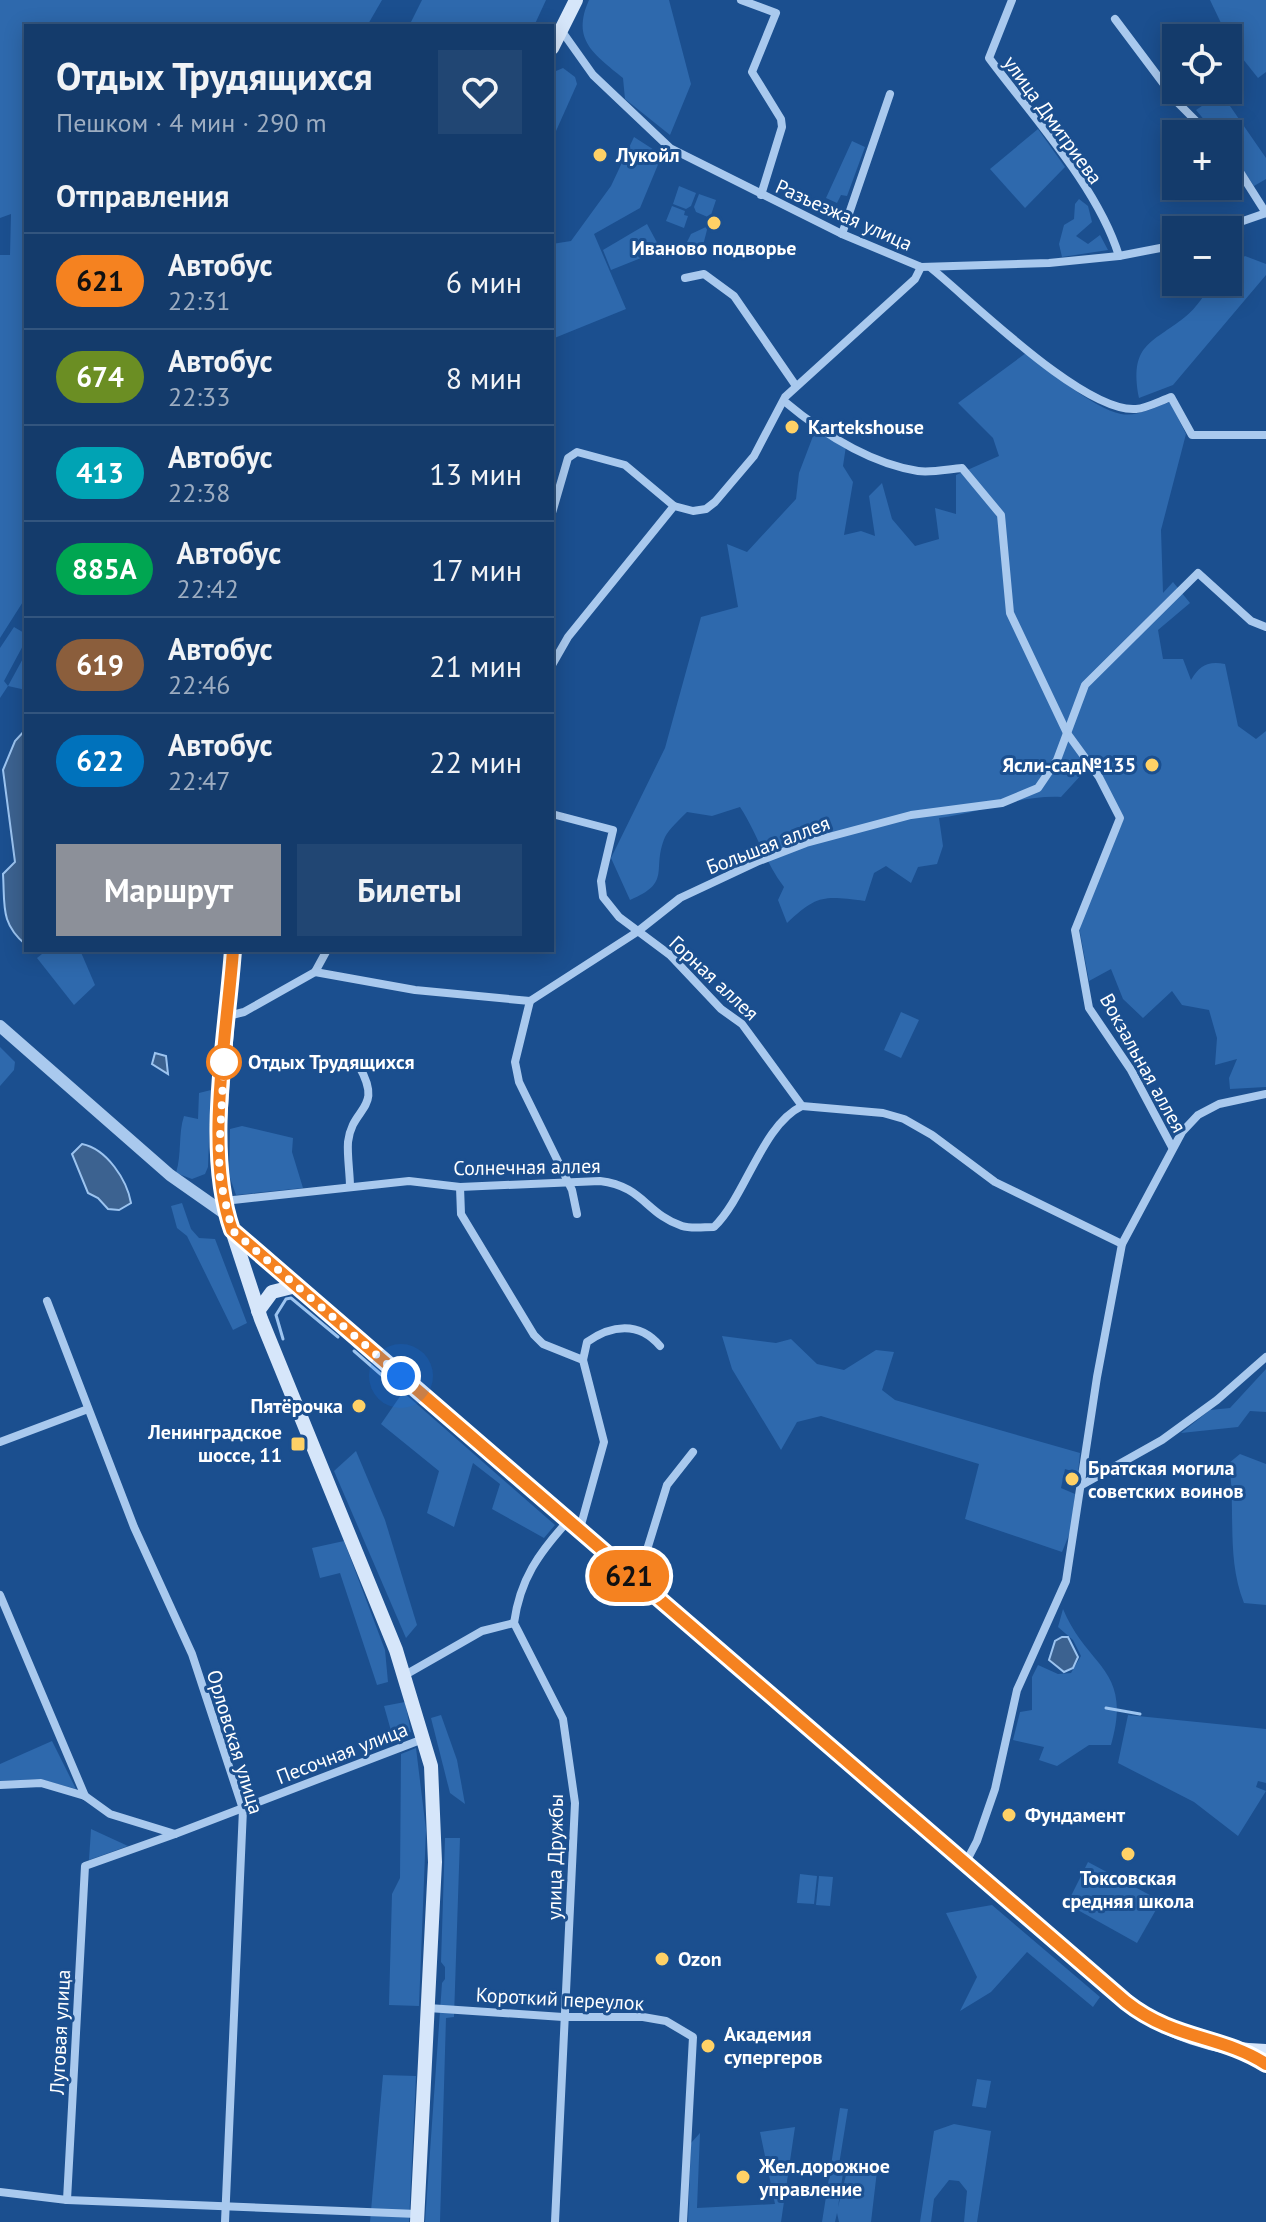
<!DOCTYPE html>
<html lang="ru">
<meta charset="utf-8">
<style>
:root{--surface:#143b6b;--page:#214673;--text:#f1f3f6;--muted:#9dadc1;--line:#33557e;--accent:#8c9099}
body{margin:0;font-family:"PT Sans",sans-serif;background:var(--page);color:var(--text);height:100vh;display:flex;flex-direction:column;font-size:30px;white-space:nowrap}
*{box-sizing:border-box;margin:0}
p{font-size:26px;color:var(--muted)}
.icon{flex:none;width:44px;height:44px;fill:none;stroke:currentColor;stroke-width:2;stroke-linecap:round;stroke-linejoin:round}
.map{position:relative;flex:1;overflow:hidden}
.drawer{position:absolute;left:24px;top:24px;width:530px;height:928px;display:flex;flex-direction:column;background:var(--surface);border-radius:0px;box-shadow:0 4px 20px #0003,0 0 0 2px var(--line)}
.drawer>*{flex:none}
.badge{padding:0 16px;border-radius:26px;font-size:28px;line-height:52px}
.fabs{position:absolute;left:1162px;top:24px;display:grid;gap:16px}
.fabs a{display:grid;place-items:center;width:80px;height:80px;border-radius:0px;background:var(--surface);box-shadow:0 4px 20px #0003,0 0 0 2px var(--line);font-size:40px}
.you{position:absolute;width:40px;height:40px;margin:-20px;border:6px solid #fff;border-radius:50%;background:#1a73e8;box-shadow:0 0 0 12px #1a73e833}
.map>.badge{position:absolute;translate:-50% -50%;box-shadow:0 0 0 4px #fff}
h2{padding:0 32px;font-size:30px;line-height:72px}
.round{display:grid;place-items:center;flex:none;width:84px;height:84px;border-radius:0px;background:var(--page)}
.head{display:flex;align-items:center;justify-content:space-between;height:136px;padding:0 32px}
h1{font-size:38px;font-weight:800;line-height:60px}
.button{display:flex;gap:16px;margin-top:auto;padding:16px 32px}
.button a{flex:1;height:92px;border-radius:0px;background:var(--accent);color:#fff;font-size:32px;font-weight:800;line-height:92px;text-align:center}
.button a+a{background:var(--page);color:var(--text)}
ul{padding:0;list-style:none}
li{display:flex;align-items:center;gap:24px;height:96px;padding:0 32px;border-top:2px solid var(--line)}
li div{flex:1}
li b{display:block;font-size:30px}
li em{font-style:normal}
li .badge{min-width:88px;font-weight:700;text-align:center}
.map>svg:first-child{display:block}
</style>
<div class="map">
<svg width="1266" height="2222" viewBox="0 0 1266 2222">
<rect width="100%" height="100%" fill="#1b4f8f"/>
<g fill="#2e69ad">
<polygon points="0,0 382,0 367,26 26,26 26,597 0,638 0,255 10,255 11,214 0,218"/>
<polygon points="422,0 546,0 534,26 409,26"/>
<path d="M 589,0 L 669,0 L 691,84 L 670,135 L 625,99 L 623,78 C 594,54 571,40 589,0 Z"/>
<polygon points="1210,0 1266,0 1266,72 1258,78 1231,44"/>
<polygon points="563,68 575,77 577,84 552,140 552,78 556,71"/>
<polygon points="1221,93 1266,158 1266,179 1254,186 1228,148 1228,134 1216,134 1196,110"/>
<polygon points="1038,129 1065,167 1025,208 990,169"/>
<polygon points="634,137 662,155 640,208 594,234 626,309 552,339 552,244 571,241 611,186"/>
<polygon points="852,141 865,147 847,196 841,195 837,203 826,198"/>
<polygon points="679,186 696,193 691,206 686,209 673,204"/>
<polygon points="699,194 716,200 710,218 696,212 694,207"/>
<polygon points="1079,199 1088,206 1092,222 1076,236 1088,244 1100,235 1108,250 1062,257 1059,244 1064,225 1074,219 1075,204"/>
<polygon points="672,206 685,211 684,215 688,216 684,228 666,221"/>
<polygon points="647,224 661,250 611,270 603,250"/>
<polygon points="708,226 701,253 687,242 691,234"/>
<path d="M 1245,256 L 1266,264 L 1266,275 L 1173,385 L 1139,398 C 1129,344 1151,344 1185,317 C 1197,308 1205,293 1214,282 L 1228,282 L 1228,268 Z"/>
<path d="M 1026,353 C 1049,371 1093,408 1121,414 C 1137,417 1155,407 1170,402 L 1186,434 L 1161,530 L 1163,593 L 1173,582 L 1190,603 L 1158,630 L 1163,659 L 1183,659 L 1191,680 C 1200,665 1208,661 1225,664 L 1238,726 L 1256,739 L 1266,731 L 1266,1087 L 1230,1089 L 1229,1078 L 1237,1059 L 1215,1065 L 1217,1038 L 1209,1010 L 1182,1005 L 1172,991 L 1143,1018 L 1123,999 L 1111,969 L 1089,981 L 1079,927 L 1124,818 L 1096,767 L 1083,773 L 1061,797 C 1019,795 981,813 939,818 L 943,846 L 937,864 L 918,867 L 911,883 L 886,866 L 874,873 L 865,901 C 824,896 818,894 787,923 L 778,900 L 784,887 C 765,862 757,833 740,807 L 712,816 L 687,812 C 680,819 669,829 665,837 C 651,870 673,882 630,900 L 611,858 L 665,748 L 701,617 L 738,607 L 727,544 L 747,552 L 796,499 L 799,473 L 815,431 L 846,446 L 843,466 L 853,482 L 844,535 L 861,531 L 875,536 L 869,496 L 882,483 L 892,519 L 915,546 L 939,539 L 935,508 L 956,514 L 956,475 L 999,456 L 993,438 L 958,403 Z"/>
<polygon points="14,627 26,634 26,640 4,681 8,686 26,653 26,690 8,686 0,698 0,648"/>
<polygon points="47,950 80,950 95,985 74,1005 37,958"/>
<polygon points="901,1012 919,1020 901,1058 884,1050"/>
<polygon points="0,1047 15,1062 14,1070 0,1086"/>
<path d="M 211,1090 L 208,1167 L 205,1174 L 192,1179 L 176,1173 C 182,1154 178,1134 184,1116 L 198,1119 L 199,1093 Z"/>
<polygon points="242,1126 293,1138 292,1152 303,1188 236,1195 229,1175 230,1129"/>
<polygon points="182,1203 191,1229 199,1238 215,1239 247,1323 233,1330 187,1236 177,1228 171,1206"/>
<polygon points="722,1336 776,1343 791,1339 817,1364 844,1370 876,1350 894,1352 882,1390 895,1400 1080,1453 1078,1473 1065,1469 1061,1488 1075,1494 1071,1530 1062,1552 965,1519 979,1464 821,1416 797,1422 781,1450 732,1369"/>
<polygon points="1266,1369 1266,1412 1250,1411 1238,1427 1181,1433 1210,1410 1230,1408"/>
<polygon points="403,1392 555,1525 544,1538 492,1509 500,1484 473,1463 454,1527 427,1513 439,1471 381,1424"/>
<polygon points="356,1451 385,1520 417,1625 406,1638 334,1471"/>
<path d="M 1240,1454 L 1266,1464 L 1266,1605 L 1244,1603 C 1226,1558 1236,1510 1229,1463 Z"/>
<polygon points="344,1541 385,1650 388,1682 377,1685 340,1573 320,1578 312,1548"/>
<path d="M 1063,1609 C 1088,1669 1133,1668 1111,1745 L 1089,1745 L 1057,1766 L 1039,1760 L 1044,1747 L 1013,1740 L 1020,1712 L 1032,1710 L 1032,1677 L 1038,1665 L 1058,1674 L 1071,1673 L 1081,1656 L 1073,1640 L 1058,1627 Z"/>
<polygon points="405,1702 411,1732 393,1738 384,1706"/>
<polygon points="441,1715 457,1760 465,1804 450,1793 431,1718"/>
<polygon points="1128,1715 1266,1729 1266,1783 1258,1781 1256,1787 1266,1791 1238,1836 1194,1802 1118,1763"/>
<polygon points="52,1741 76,1789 40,1779 0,1781 0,1764"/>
<polygon points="416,1748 426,1830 419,2006 389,2005 392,1894 400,1878 401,1754"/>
<polygon points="91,1829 128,1846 89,1860"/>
<polygon points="445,1838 460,1838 454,2017 446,2018 440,2222 425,2222 442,1983 445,1979 445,1967 441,1962"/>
<polygon points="1088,1862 1161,1901 1137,1943 1067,1904"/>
<polygon points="800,1874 817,1876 814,1904 797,1903"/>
<polygon points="819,1876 833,1877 830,1906 816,1905"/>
<polygon points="992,1905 1100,1997 1093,2007 1027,1952 991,1992 960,2011 977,1977 946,1913"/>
<polygon points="383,2075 416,2076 409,2222 370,2222"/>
<polygon points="977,2079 991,2081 986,2108 972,2106"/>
<polygon points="840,2108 848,2109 838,2171 843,2173 838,2207 848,2167 854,2165 877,2171 871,2222 839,2222 837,2213 835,2222 822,2222"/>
<polygon points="954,2124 991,2131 977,2222 964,2222 967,2191 959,2181 949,2180 934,2199 931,2222 920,2222 934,2131"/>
<polygon points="795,2127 781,2222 688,2222 691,2143 700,2133 697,2208 775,2204 760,2132"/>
</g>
<g fill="#3c6290" stroke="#9cc4f0" stroke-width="2">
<path d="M 26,729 L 26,945 C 0,923 5,906 3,874 L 15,862 L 3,770 L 15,741 Z"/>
<polygon points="155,1053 166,1056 168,1074 152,1064"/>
<path d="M 82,1144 C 107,1149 127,1180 131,1203 L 119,1210 L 108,1209 L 98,1198 L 88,1193 L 72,1154 Z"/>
<polygon points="1062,1637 1068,1637 1078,1657 1073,1668 1064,1672 1049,1660 1055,1641"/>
</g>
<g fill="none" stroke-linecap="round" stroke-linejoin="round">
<g stroke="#9cc4f0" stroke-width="3">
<polyline points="283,1339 276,1315 286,1299 291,1298 338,1337"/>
<polyline points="354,1351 385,1378"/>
<polyline points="1106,1708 1140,1714"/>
</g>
<g stroke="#a9c9ee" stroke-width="8">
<polyline points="741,0 776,13 752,72 781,119 782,127 761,195"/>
<path d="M 1012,0 L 989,58 C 1032,116 1098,187 1119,256"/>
<polyline points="1115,19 1178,103 1209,134"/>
<polyline points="561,30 593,75 670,148 842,234 921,267 1049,263 1119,256 1176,245"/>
<polyline points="1228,153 1266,213"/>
<polyline points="1217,230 1266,213"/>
<polyline points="842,234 890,94"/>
<path d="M 931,268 C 973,302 1084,413 1136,409 C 1147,408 1160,401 1171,397 L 1192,435 L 1266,435"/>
<polyline points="685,278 704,274 734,296 796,386"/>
<path d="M 784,401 C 821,432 868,463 918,471 C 931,473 949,469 962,468 L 1001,515 L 1010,613 L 1067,733 L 1099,777 L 1120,818 L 1075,930 L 1089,1008 L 1131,1070 L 1172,1147"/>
<polyline points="552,513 568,458 577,452 625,465 674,506"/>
<polyline points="552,665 568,637 674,506 693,511 706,509 715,502 754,456 785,397 915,279 921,267"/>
<polyline points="552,814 613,830 601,881 603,897 619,917 670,955 721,1009 742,1024 802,1106 883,1113 904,1119 932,1135 995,1182 1122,1244"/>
<polyline points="315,972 415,990 530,1001 637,932 680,898 759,861 806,843 911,815 1002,803 1038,788 1057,760 1085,685 1198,573 1251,621 1266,627"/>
<polyline points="530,1001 515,1062 519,1082 572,1190 577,1214"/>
<polyline points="228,1016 244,1012 315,972 327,950"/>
<path d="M 350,1187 C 350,1173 347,1156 348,1142 C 352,1106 384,1110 359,1066"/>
<polyline points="460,1187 461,1214 534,1335 543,1344 583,1360"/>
<path d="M 224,1201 L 409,1181 L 460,1187 L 600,1181 C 643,1186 646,1214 682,1226 C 691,1229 704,1227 714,1227 C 746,1196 762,1125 802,1106"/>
<polyline points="47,1301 134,1527 192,1654 243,1809 225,2222"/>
<polyline points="0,1442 88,1409"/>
<polyline points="1080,1486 1162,1440 1217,1400 1266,1357"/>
<path d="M 579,1532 L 604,1442 L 583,1360 L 587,1342 C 611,1325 639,1321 660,1346"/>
<polyline points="637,1582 667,1485 693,1452"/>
<polyline points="0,1595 85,1796"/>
<polyline points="405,1675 482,1631 514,1623"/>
<polyline points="0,1785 41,1783 85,1796 110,1814 175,1834 423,1739"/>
<polyline points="965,1864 977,1841 995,1789 1017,1690 1066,1581 1097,1377 1122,1244 1182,1132 1198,1115 1219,1104 1266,1094"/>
<polyline points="428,2008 563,2017 643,2017 666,2021 693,2037 683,2222"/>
<polyline points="0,2192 67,2200 417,2214"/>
<polyline points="67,2200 85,1866 175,1834"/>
<path d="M 555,2222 L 575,1803 L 563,1719 L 514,1623 C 520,1579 539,1553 567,1522"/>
</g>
<g stroke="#a9c9ee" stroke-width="12">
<polyline points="0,1026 170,1175 227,1215"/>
<polyline points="1244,2051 1266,2064"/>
</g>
<g stroke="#d6e6fa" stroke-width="14">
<polyline points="552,48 576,0"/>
<polyline points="233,950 219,1134 220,1179 227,1215 261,1319 396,1650 431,1766 435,1862 417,2222"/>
<path d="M 232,1230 L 1126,2002 C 1165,2033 1217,2050 1266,2051"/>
<polyline points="258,1311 272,1292 296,1286"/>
</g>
</g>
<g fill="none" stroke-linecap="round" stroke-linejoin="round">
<defs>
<path id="line" d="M 233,950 C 227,1035 204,1150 232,1230 L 1126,2002 C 1174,2040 1221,2035 1266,2064"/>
</defs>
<use href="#line" stroke="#fff" stroke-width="18"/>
<use href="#line" stroke="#f58220" stroke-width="12"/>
<polyline stroke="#fff" stroke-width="8" stroke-dasharray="0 14.4" points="224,1062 219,1156 220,1179 232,1230 401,1376"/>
</g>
<g fill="#ffd166" stroke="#1b4f8f" stroke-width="3">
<circle cx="600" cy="155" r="8"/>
<circle cx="714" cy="223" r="8"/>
<circle cx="792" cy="427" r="8"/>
<circle cx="1152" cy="765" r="8"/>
<circle cx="359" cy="1406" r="8"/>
<rect x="290" y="1436" width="16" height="16" rx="4"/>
<circle cx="1072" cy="1479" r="8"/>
<circle cx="1009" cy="1815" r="8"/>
<circle cx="1128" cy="1854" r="8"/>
<circle cx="662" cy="1959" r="8"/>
<circle cx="708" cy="2046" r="8"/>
<circle cx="743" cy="2177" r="8"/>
</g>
<circle fill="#fff" stroke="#f58220" stroke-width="4" cx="224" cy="1062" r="16"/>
<g text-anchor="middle" stroke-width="6" stroke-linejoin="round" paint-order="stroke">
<g font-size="20" fill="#fff" stroke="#1b4f8f">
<text transform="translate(1053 120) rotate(54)" y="7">улица Дмитриева</text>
<text transform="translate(844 215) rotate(24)" y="7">Разъезжая улица</text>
<text transform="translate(768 845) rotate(-21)" y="7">Большая аллея</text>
<text transform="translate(714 978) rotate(43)" y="7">Горная аллея</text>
<text transform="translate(1143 1063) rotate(61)" y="7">Вокзальная аллея</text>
<text transform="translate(527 1167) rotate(-1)" y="7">Солнечная аллея</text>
<text transform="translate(235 1742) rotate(73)" y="7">Орловская улица</text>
<text transform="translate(342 1753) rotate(-21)" y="7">Песочная улица</text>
<text transform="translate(555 1857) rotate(-89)" y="7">улица Дружбы</text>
<text transform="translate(560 1999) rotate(3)" y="7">Короткий переулок</text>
<text transform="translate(60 2032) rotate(-87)" y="7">Луговая улица</text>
</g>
<g font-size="20" font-weight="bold" fill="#fff" stroke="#1b4f8f" text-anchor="start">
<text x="616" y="162">Лукойл</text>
<text x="714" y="255" text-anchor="middle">Иваново подворье</text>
<text x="808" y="434">Kartekshouse</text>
<text x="1136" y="772" text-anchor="end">Ясли-сад№135</text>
<text x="343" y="1413" text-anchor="end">Пятёрочка</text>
<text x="282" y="1439" text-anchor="end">Ленинградское<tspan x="282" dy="23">шоссе, 11</tspan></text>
<text x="1088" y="1475">Братская могила<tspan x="1088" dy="23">советских воинов</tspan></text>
<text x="1025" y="1822">Фундамент</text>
<text x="1128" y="1885" text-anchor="middle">Токсовская<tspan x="1128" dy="23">средняя школа</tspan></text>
<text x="678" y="1966">Ozon</text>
<text x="724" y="2041">Академия<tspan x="724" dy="23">супергеров</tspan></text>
<text x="759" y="2173">Жел.дорожное<tspan x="759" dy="23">управление</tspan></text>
</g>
<g font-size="20" font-weight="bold" fill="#fff" stroke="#1b4f8f" text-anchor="start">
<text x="248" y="1069">Отдых Трудящихся</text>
</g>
</g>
</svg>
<div class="fabs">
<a><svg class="icon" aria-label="locate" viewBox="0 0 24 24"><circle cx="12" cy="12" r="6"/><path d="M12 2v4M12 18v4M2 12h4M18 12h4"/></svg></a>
<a>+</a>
<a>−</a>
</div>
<div class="you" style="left:401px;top:1376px"></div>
<b class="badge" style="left:629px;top:1576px;background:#f58220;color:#111">621</b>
<section class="drawer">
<div class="head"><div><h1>Отдых Трудящихся</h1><p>Пешком · 4 мин · 290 m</p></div><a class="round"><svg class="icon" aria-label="heart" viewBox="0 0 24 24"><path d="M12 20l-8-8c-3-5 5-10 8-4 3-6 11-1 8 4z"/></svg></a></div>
<h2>Отправления</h2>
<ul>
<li><span class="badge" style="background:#f58220;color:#111">621</span><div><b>Автобус</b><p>22:31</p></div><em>6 мин</em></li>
<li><span class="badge" style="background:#6b8e23;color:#fff">674</span><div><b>Автобус</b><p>22:33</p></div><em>8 мин</em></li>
<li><span class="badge" style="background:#00a3b4;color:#fff">413</span><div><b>Автобус</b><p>22:38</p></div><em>13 мин</em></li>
<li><span class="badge" style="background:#00a651;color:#fff">885А</span><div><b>Автобус</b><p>22:42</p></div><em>17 мин</em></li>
<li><span class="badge" style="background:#8b5e3c;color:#fff">619</span><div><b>Автобус</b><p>22:46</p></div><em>21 мин</em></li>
<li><span class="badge" style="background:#0072bc;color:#fff">622</span><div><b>Автобус</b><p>22:47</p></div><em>22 мин</em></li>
</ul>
<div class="button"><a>Маршрут</a><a>Билеты</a></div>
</section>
</div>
